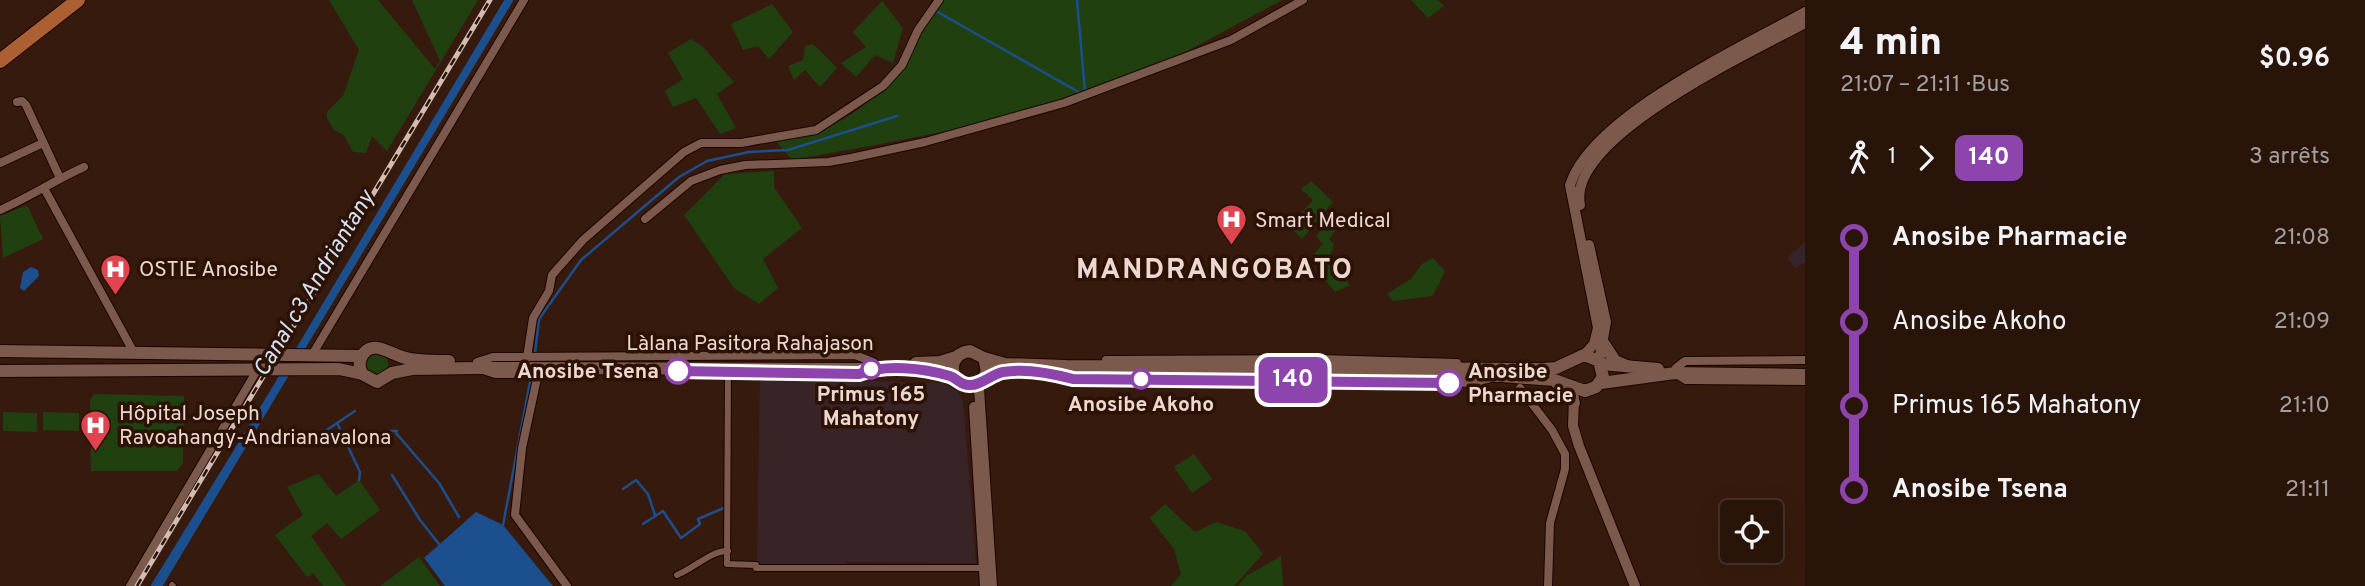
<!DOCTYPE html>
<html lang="fr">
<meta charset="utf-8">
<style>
:root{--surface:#29140a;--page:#311d13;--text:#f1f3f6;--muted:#a59e9c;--line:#45332b}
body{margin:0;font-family:Overpass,sans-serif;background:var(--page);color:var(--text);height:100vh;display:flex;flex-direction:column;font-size:26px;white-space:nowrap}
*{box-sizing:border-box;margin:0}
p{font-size:23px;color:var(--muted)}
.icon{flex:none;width:38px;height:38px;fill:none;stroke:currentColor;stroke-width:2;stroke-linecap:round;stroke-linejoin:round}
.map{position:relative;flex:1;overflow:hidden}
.details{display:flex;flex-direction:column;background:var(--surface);width:560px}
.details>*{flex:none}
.badge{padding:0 14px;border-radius:10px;font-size:24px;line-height:46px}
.tools{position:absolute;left:1720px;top:500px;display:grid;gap:14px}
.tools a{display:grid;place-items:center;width:63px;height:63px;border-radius:7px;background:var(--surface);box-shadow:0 7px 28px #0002,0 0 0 2px var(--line);font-size:35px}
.map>.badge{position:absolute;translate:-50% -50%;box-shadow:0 0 0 4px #fff}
.legs{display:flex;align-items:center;gap:10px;height:77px;padding:0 35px;font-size:23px}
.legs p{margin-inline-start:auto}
.summary{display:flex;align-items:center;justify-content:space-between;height:119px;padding:0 35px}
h1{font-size:38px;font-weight:800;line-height:52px}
ul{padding:0 35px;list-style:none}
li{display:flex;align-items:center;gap:24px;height:84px;font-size:26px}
li i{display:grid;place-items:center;width:10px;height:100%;margin:0 9px;background:currentColor}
li i::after{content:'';width:18px;height:18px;margin:-9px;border:5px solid;border-radius:50%;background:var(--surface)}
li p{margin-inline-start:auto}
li:first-child i{background:linear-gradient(#0000 50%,currentColor 0)}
li:last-child i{background:linear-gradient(currentColor 50%,#0000 0)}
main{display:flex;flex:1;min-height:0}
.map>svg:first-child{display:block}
</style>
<main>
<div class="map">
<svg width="1805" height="586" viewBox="0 0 1805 586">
<rect width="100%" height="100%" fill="#371a0e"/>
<polygon fill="#382427" points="760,378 943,383 958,392 963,401 976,563 845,562 845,568 757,567"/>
<polygon fill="#36242b" points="1805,242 1805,262 1795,268 1787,258"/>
<g fill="#204010">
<polygon points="329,0 378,0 435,69 440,61 412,0 478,0 387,151 372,136 366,153 353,152 344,135 334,130 327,118 327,112 343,96 359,50"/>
<path d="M 939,0 L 1282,0 C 1218,34 1154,73 1084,95 C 992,126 887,142 792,160 L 775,140 C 868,129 897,75 939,0 Z"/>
<polygon points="1411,0 1438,0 1444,6 1428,18"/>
<polygon points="882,1 903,28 893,63 875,55 856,77 841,63 866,47 853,32"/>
<polygon points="772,4 793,32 769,59 758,46 743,50 731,24"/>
<polygon points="691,39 702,46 734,82 717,94 736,128 720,134 696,98 673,107 665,91 683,79 668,53"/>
<polygon points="813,44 837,68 820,87 805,70 794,80 788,66 803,60 805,46"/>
<polygon points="774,171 774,187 802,228 763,259 778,288 759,304 734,288 684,215 725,174"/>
<polygon points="1311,181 1333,202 1302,239 1289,226 1313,200 1301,189"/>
<polygon points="27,205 43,239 3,258 0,216"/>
<polygon points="1325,216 1335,231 1329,239 1334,244 1329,260 1350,285 1335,292 1319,273 1325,268 1314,254 1323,244 1316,236 1325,226 1321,221"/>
<polygon points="1433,258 1445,271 1433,296 1393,301 1387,294 1411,279 1422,264"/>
<circle cx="377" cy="364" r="11"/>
<polygon points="94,394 184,396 183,463 177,471 91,471 90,400"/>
<polygon points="3,412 37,413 37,432 3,431"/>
<polygon points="43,412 79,413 79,431 43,430"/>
<polygon points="1194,454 1212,479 1192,493 1174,467"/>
<polygon points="318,474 336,496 359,480 380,510 341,539 327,523 311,536 346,586 323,586 313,573 307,577 275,535 303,515 287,487"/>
<polygon points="1165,504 1195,532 1216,522 1245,531 1263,554 1234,586 1171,586 1181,574 1174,549 1150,518"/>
<polygon points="1281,556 1283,586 1238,586 1246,576"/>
<polygon points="419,557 440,586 380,586"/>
</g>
<g fill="#1b4f8d">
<polygon points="31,267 38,270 39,276 24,291 20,288 23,272"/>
<polygon points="476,512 503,525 553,586 445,586 424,558"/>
</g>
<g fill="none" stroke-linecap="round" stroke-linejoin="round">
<g stroke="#1b4f8d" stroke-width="2.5">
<polyline points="1077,0 1085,92"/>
<polyline points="936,11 1082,94"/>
<polyline points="297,351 506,0"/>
<polyline points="535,353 539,319 581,260 679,177 707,161 749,152 788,150 897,116"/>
<polyline points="337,423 360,472 359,480"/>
<polyline points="396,433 439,483 459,517"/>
<polyline points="383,436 389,431 397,431"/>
<polyline points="315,438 355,411"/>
<polyline points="392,475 420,520 439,544"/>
<polyline points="623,489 636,480 648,494 655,515"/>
<polyline points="643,524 663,511 681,538 700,524 698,519 726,507"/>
<polyline points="503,525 531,377"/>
<polyline points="152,586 282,374"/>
</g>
<g stroke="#1b4f8d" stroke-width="8">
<polyline points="295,358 509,0"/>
<polyline points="158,586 288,369"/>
</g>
<defs>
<g id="pedestrian">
<polyline points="728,372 727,564 756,565 756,568 984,568"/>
<path d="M 677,575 C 693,569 712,550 728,551"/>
<polyline points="172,585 173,586"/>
</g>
<g id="minor">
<polyline points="17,102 22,101 26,105 60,178"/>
<polyline points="0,163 43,143"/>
<polyline points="45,190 133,351"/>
<path d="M 0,210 C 30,197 55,180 84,167"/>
<polyline points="645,219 691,181 720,170 745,165 828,162 851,158 925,142 1064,103 1231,40 1303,0"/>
<polyline points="312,355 524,0"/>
<polyline points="527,358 533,318 549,291 552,275 583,240 684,152 701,143 741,143 816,130 883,86 902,65 918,30 939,0"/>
<polyline points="1106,360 1320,359 1457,363"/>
<polyline points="477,362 493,357 855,355 873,362"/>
<polyline points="1676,368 1685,361 1805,360"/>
<polyline points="486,371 495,374 538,374 522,448 515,515 567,586"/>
<polyline points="1061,375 1073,378 1240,379"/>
<polyline points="1678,375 1686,380 1805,381"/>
<polyline points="1393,381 1473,383 1488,379"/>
<polyline points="1520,388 1552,430 1565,454 1565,469 1550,523 1548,586"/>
<polyline points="130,586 256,372"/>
</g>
<g id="tertiary">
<path d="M 1580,205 C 1566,137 1754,51 1805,23"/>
<polyline points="1589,245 1606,322 1599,361"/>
<path d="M 1584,355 L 1594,344 L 1598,328 L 1570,185 C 1592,116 1743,47 1805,12"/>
<polyline points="981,381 979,388 992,586"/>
<polyline points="1574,398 1573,426 1579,446 1635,586"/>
<polyline points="974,407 985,586"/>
</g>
<g id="secondary">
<polyline points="1604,344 1615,361 1627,366"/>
<polyline points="0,351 361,356"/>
<polyline points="916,363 940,362 956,357"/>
<polyline points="1601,364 1658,369"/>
<polyline points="0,371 339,369 362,374 377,382 392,373 412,369 477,368 872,369 924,370 955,377"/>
<path d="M 362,374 C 359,367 358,360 364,353 C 376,339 393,357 410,359 C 422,361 436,361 449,361"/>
<path d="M 981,381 L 987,372 L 984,358 L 970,351 C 954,353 948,367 958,381 L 971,386 L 1006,371 L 1501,376 L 1554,380 L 1585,391 L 1596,387 L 1603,377 L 1599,361 L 1584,355 L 1556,368 L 1542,369 L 1066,366 L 1005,364 L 984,358"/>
<polyline points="1557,383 1574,403"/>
<polyline points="1601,383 1675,373 1805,375"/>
</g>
<polyline id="primary" points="0,61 78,0"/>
</defs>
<use href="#pedestrian" stroke="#1d0400" stroke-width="8"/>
<use href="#minor" stroke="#1d0400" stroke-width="10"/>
<use href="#tertiary" stroke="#1d0400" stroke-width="12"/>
<use href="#secondary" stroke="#1d0400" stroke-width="14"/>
<use href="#primary" stroke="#1d0400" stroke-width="16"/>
<use href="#pedestrian" stroke="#7b594c" stroke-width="6"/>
<use href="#minor" stroke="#7b594c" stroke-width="8"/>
<use href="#tertiary" stroke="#7b594c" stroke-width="10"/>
<use href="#secondary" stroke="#7b594c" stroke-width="12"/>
<use href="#primary" stroke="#ac5f32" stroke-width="14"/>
<defs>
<polyline id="rail" points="137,586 490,0"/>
</defs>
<use href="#rail" stroke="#d2bdb4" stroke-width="5"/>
<use href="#rail" stroke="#2c1105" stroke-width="2.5" stroke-dasharray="8" stroke-linecap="butt"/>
</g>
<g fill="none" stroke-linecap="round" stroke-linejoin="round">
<defs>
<path id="line-1" d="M 678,371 L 859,374 C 886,364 923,368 950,376 C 957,378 960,385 969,385 C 980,386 992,374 1003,372 C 1026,368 1051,373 1073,379 L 1449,383"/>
</defs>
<use href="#line-1" stroke="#fff" stroke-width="16"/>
<use href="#line-1" stroke="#8e44ad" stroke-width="10"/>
</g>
<defs>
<symbol id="hospital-pin" viewBox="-11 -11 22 30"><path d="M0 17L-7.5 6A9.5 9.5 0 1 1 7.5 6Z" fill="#e0444e" stroke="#2c1105"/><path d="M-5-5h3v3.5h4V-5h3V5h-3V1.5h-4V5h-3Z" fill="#fff"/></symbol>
</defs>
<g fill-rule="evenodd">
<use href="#hospital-pin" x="1214" y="202" width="35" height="47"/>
<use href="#hospital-pin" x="98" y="252" width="35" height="47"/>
<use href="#hospital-pin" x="78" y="408" width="35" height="47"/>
</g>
<g fill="#fff" stroke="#8e44ad" stroke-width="3.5">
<circle cx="871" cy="369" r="9"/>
<circle cx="678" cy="371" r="12"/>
<circle cx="1141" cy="379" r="9"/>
<circle cx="1449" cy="383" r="12"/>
</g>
<g text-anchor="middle" stroke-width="7" stroke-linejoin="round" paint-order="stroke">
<g font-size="21" fill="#ecd8d0" stroke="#2c1105" text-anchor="start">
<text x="1255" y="227">Smart Medical</text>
<text x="139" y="276">OSTIE Anosibe</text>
<text x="119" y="420">Hôpital Joseph<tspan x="119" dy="24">Ravoahangy-Andrianavalona</tspan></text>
</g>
<g font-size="21" fill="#ecd8d0" stroke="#2c1105">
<text x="750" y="350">Làlana Pasitora Rahajason</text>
</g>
<g font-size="21" font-weight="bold" fill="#ecd8d0" stroke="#2c1105">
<text x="659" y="378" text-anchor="end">Anosibe Tsena</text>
<text x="1468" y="378" text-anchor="start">Anosibe<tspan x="1468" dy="24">Pharmacie</tspan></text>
<text x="871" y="401">Primus 165<tspan x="871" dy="24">Mahatony</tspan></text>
<text x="1141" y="411">Anosibe Akoho</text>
</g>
<g font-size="23" font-style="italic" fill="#d4e2f4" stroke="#2c1105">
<text transform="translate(313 283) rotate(-59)" y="8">Canal c3 Andriantany</text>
</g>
<g font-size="28" font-weight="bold" letter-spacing="2" fill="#ecd8d0" stroke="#2c1105">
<text x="1215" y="278">MANDRANGOBATO</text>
</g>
</g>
</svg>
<div class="tools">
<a><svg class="icon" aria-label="locate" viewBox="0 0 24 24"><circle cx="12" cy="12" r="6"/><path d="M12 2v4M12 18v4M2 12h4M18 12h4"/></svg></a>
</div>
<b class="badge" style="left:1293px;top:380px;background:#8e44ad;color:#fff">140</b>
</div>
<section class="details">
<div class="summary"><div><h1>4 min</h1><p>21:07 – 21:11 · Bus</p></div><b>$0.96</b></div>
<div class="legs"><svg class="icon" aria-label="walk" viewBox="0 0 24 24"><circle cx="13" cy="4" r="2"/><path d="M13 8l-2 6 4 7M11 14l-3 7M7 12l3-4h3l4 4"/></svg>1<svg class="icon" aria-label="forward" viewBox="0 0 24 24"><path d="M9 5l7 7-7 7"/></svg><b class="badge" style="background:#8e44ad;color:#fff">140</b><p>3 arrêts</p></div>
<ul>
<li><i style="color:#8e44ad"></i><b>Anosibe Pharmacie</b><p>21:08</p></li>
<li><i style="color:#8e44ad"></i><span>Anosibe Akoho</span><p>21:09</p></li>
<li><i style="color:#8e44ad"></i><span>Primus 165 Mahatony</span><p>21:10</p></li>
<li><i style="color:#8e44ad"></i><b>Anosibe Tsena</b><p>21:11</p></li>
</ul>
</section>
</main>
